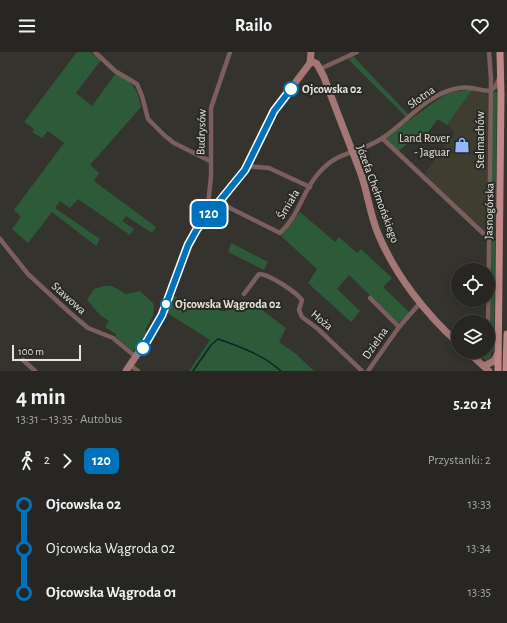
<!DOCTYPE html>
<html lang="pl">
<meta charset="utf-8">
<style>
:root{--surface:#272622;--page:#33322f;--text:#f1f3f6;--muted:#a4a5a5;--line:#434340}
body{margin:0;font-family:"Alegreya Sans",sans-serif;background:var(--page);color:var(--text);height:100vh;display:flex;flex-direction:column;font-size:15px;white-space:nowrap}
*{box-sizing:border-box;margin:0}
p{font-size:13px;color:var(--muted)}
.icon{flex:none;width:22px;height:22px;fill:none;stroke:currentColor;stroke-width:2;stroke-linecap:round;stroke-linejoin:round}
.map{position:relative;height:319px;overflow:hidden}
.sheet{display:flex;flex-direction:column;background:var(--surface);flex:1}
.sheet>*{flex:none}
.badge{padding:0 8px;border-radius:6px;font-size:14px;line-height:26px}
.tools{position:absolute;left:451px;top:211px;display:grid;gap:8px}
.tools a{display:grid;place-items:center;width:44px;height:44px;border-radius:50%;background:var(--surface);box-shadow:0 2px 10px #0003,0 0 0 1px var(--line);font-size:20px}
.scale{position:absolute;left:12px;bottom:10px;width:69px;box-sizing:border-box;padding-left:4px;border:2px solid #e4e4e0;border-top:0;font-size:11px;line-height:14px;white-space:nowrap;color:#e4e4e0;-webkit-text-stroke:3px #2a2924;paint-order:stroke}
.map>.badge{position:absolute;translate:-50% -50%;box-shadow:0 0 0 2px #fff}
.legs{display:flex;align-items:center;gap:6px;height:44px;padding:0 16px;font-size:13px}
.legs p{margin-inline-start:auto}
.summary{display:flex;align-items:center;justify-content:space-between;height:68px;padding:0 16px}
h1{font-size:22px;font-weight:700;line-height:30px}
ul{padding:0 16px;list-style:none}
li{display:flex;align-items:center;gap:14px;height:44px;font-size:15px}
li i{display:grid;place-items:center;width:6px;height:100%;margin:0 5px;background:currentColor}
li i::after{content:'';width:10px;height:10px;margin:-5px;border:3px solid;border-radius:50%;background:var(--surface)}
li p{margin-inline-start:auto}
li:first-child i{background:linear-gradient(#0000 50%,currentColor 0)}
li:last-child i{background:linear-gradient(currentColor 50%,#0000 0)}
header{display:flex;justify-content:space-between;align-items:center;height:52px;padding:0 16px;background:var(--surface);font-size:18px;font-weight:700}
.map>svg:first-child{display:block}
</style>
<header><svg class="icon" aria-label="menu" viewBox="0 0 24 24"><path d="M4 6h16M4 12h16M4 18h16"/></svg>Railo<svg class="icon" aria-label="heart" viewBox="0 0 24 24"><path d="M12 20l-8-8c-3-5 5-10 8-4 3-6 11-1 8 4z"/></svg></header>
<div class="map">
<svg width="507" height="319" viewBox="0 0 507 319">
<rect width="100%" height="100%" fill="#34332d"/>
<polygon fill="#3f3c30" points="473,37 488,42 487,179 485,180 424,123 455,80 447,73"/>
<g fill="#2d5b39">
<path d="M 77,0 L 90,0 L 101,8 L 76,41 L 92,54 L 116,21 C 133,32 137,34 141,55 L 90,113 L 99,121 L 94,129 L 156,175 L 152,181 L 126,164 L 122,169 L 134,177 L 130,183 L 78,147 L 70,156 L 60,149 L 55,156 L 100,187 L 96,194 L 52,160 L 28,191 L 12,177 L 21,165 L 14,158 L 64,91 L 48,79 L 42,86 L 32,80 L 34,77 L 24,70 Z"/>
<polygon points="353,4 409,63 407,66 348,7"/>
<polygon points="473,37 447,73 438,67 425,84 416,84 399,99 387,89 386,85 447,41"/>
<polygon points="495,39 497,41 494,299 492,299 490,306 486,308 483,306 483,302 488,300 491,284 492,42"/>
<polygon points="300,160 335,190 339,185 357,201 361,197 392,226 383,235 410,261 398,271 349,223 337,237 360,259 351,270 308,231 317,217 281,184"/>
<polygon points="231,191 268,210 264,218 228,200"/>
<polygon points="104,234 112,234 126,242 140,239 154,252 153,264 145,278 148,281 133,299 116,285 116,282 105,275 109,269 100,263 87,248 94,237"/>
<polygon points="173,243 193,255 198,248 220,259 226,259 230,253 243,260 251,250 286,276 279,290 296,302 314,319 189,319 210,288 166,260"/>
</g>
<g fill="none" stroke-linecap="round" stroke-linejoin="round">
<path stroke="#092627" stroke-width="1.5" d="M 193,319 L 211,293 L 218,287 C 241,295 263,303 281,319"/>
<g stroke="#7c5e5e" stroke-width="4.5">
<polyline points="95,0 115,19 137,32 142,44 148,67 164,83 174,91 210,109"/>
<polyline points="320,17 357,0"/>
<polyline points="382,86 485,183 489,184"/>
<polyline points="247,114 269,116 310,135"/>
<path d="M 218,150 L 280,181 C 298,164 301,145 314,127 C 336,97 354,104 381,87 C 405,72 425,44 454,37 C 469,33 476,38 490,39 L 495,35 L 499,27"/>
<polyline points="207,163 211,124 211,56 230,0"/>
<polyline points="0,187 28,222 69,260 88,276 113,286 136,305"/>
<path d="M 244,242 L 259,222 C 269,222 296,240 302,248 L 299,258 L 302,265 L 318,277 L 362,319"/>
<polyline points="370,246 399,275"/>
<polyline points="488,283 491,27 489,0"/>
<polyline points="23,308 35,319"/>
<polyline points="478,309 482,300"/>
<polyline points="130,313 138,319"/>
<polyline points="368,319 399,275 420,251"/>
</g>
<g stroke="#a47675" stroke-width="7">
<path d="M 311,9 L 317,12 L 324,25 C 336,58 349,90 361,122 C 368,142 370,164 379,184 C 396,224 426,262 458,291"/>
<polyline points="468,300 489,319"/>
<polyline points="484,314 494,309 498,301"/>
<polyline points="126,319 159,270 189,191 197,177 245,118 274,59 310,11 311,0"/>
</g>
<g stroke="#c28787" stroke-width="7">
<polyline points="498,319 501,43 500,0"/>
<polyline points="506,319 507,282"/>
</g>
</g>
<g fill="none" stroke-linecap="round" stroke-linejoin="round">
<defs>
<polyline id="line-1" points="143,296 162,263 188,193 197,177 245,118 274,59 291,37"/>
</defs>
<use href="#line-1" stroke="#fff" stroke-width="9"/>
<use href="#line-1" stroke="#0072bc" stroke-width="6"/>
</g>
<defs>
<symbol id="shop-bare" viewBox="-9 -9 18 18"><path d="M-5-2.5h2.3a2.7 3.5 0 0 1 5.4 0H5L5.5 6h-11ZM-1.5-2.5h3a1.5 2.3 0 0 0-3 0Z" fill="#92b7fd" stroke="#2a2924" stroke-width="2.5" paint-order="stroke"/></symbol>
</defs>
<g fill-rule="evenodd">
<use href="#shop-bare" x="451" y="82" width="22" height="22"/>
</g>
<g fill="#fff" stroke="#0072bc" stroke-width="2">
<circle cx="291" cy="37" r="7"/>
<circle cx="166" cy="252" r="5"/>
<circle cx="143" cy="296" r="7"/>
</g>
<g text-anchor="middle" stroke-width="4" stroke-linejoin="round" paint-order="stroke">
<g font-size="12" font-weight="bold" fill="#e4e4e0" stroke="#2a2924" text-anchor="start">
<text x="302" y="41">Ojcowska 02</text>
<text x="175" y="256">Ojcowska Wągroda 02</text>
</g>
<g font-size="12" fill="#e4e4e0" stroke="#2a2924">
<text transform="translate(421 45) rotate(-35)" y="4">Słotna</text>
<text transform="translate(201 80) rotate(-88)" y="4">Budrysów</text>
<text transform="translate(480 88) rotate(-90)" y="4">Stelmachów</text>
<text transform="translate(378 142) rotate(70)" y="4">Józefa Chełmońskiego</text>
<text transform="translate(288 152) rotate(-59)" y="4">Śmiała</text>
<text transform="translate(489 159) rotate(-89)" y="4">Jasnogórska</text>
<text transform="translate(69 246) rotate(42)" y="4">Stawowa</text>
<text transform="translate(322 268) rotate(40)" y="4">Hoża</text>
<text transform="translate(375 291) rotate(-55)" y="4">Dzielna</text>
</g>
<g font-size="12" fill="#e4e4e0" stroke="#2a2924" text-anchor="end">
<text x="450" y="90">Land Rover<tspan x="450" dy="14">- Jaguar</tspan></text>
</g>
</g>
</svg>
<div class="tools">
<a><svg class="icon" aria-label="locate" viewBox="0 0 24 24"><circle cx="12" cy="12" r="6"/><path d="M12 2v4M12 18v4M2 12h4M18 12h4"/></svg></a>
<a><svg class="icon" aria-label="layers" viewBox="0 0 24 24"><path d="M12 4l9 5-9 5-9-5zM3 14l9 5 9-5"/></svg></a>
</div>
<div class="scale">100 m</div>
<b class="badge" style="left:209px;top:162px;background:#0072bc;color:#fff">120</b>
</div>
<section class="sheet">
<div class="summary"><div><h1>4 min</h1><p>13:31 – 13:35 · Autobus</p></div><b>5.20 zł</b></div>
<div class="legs"><svg class="icon" aria-label="walk" viewBox="0 0 24 24"><circle cx="13" cy="4" r="2"/><path d="M13 8l-2 6 4 7M11 14l-3 7M7 12l3-4h3l4 4"/></svg>2<svg class="icon" aria-label="forward" viewBox="0 0 24 24"><path d="M9 5l7 7-7 7"/></svg><b class="badge" style="background:#0072bc;color:#fff">120</b><p>Przystanki: 2</p></div>
<ul>
<li><i style="color:#0072bc"></i><b>Ojcowska 02</b><p>13:33</p></li>
<li><i style="color:#0072bc"></i><span>Ojcowska Wągroda 02</span><p>13:34</p></li>
<li><i style="color:#0072bc"></i><b>Ojcowska Wągroda 01</b><p>13:35</p></li>
</ul>
</section>
